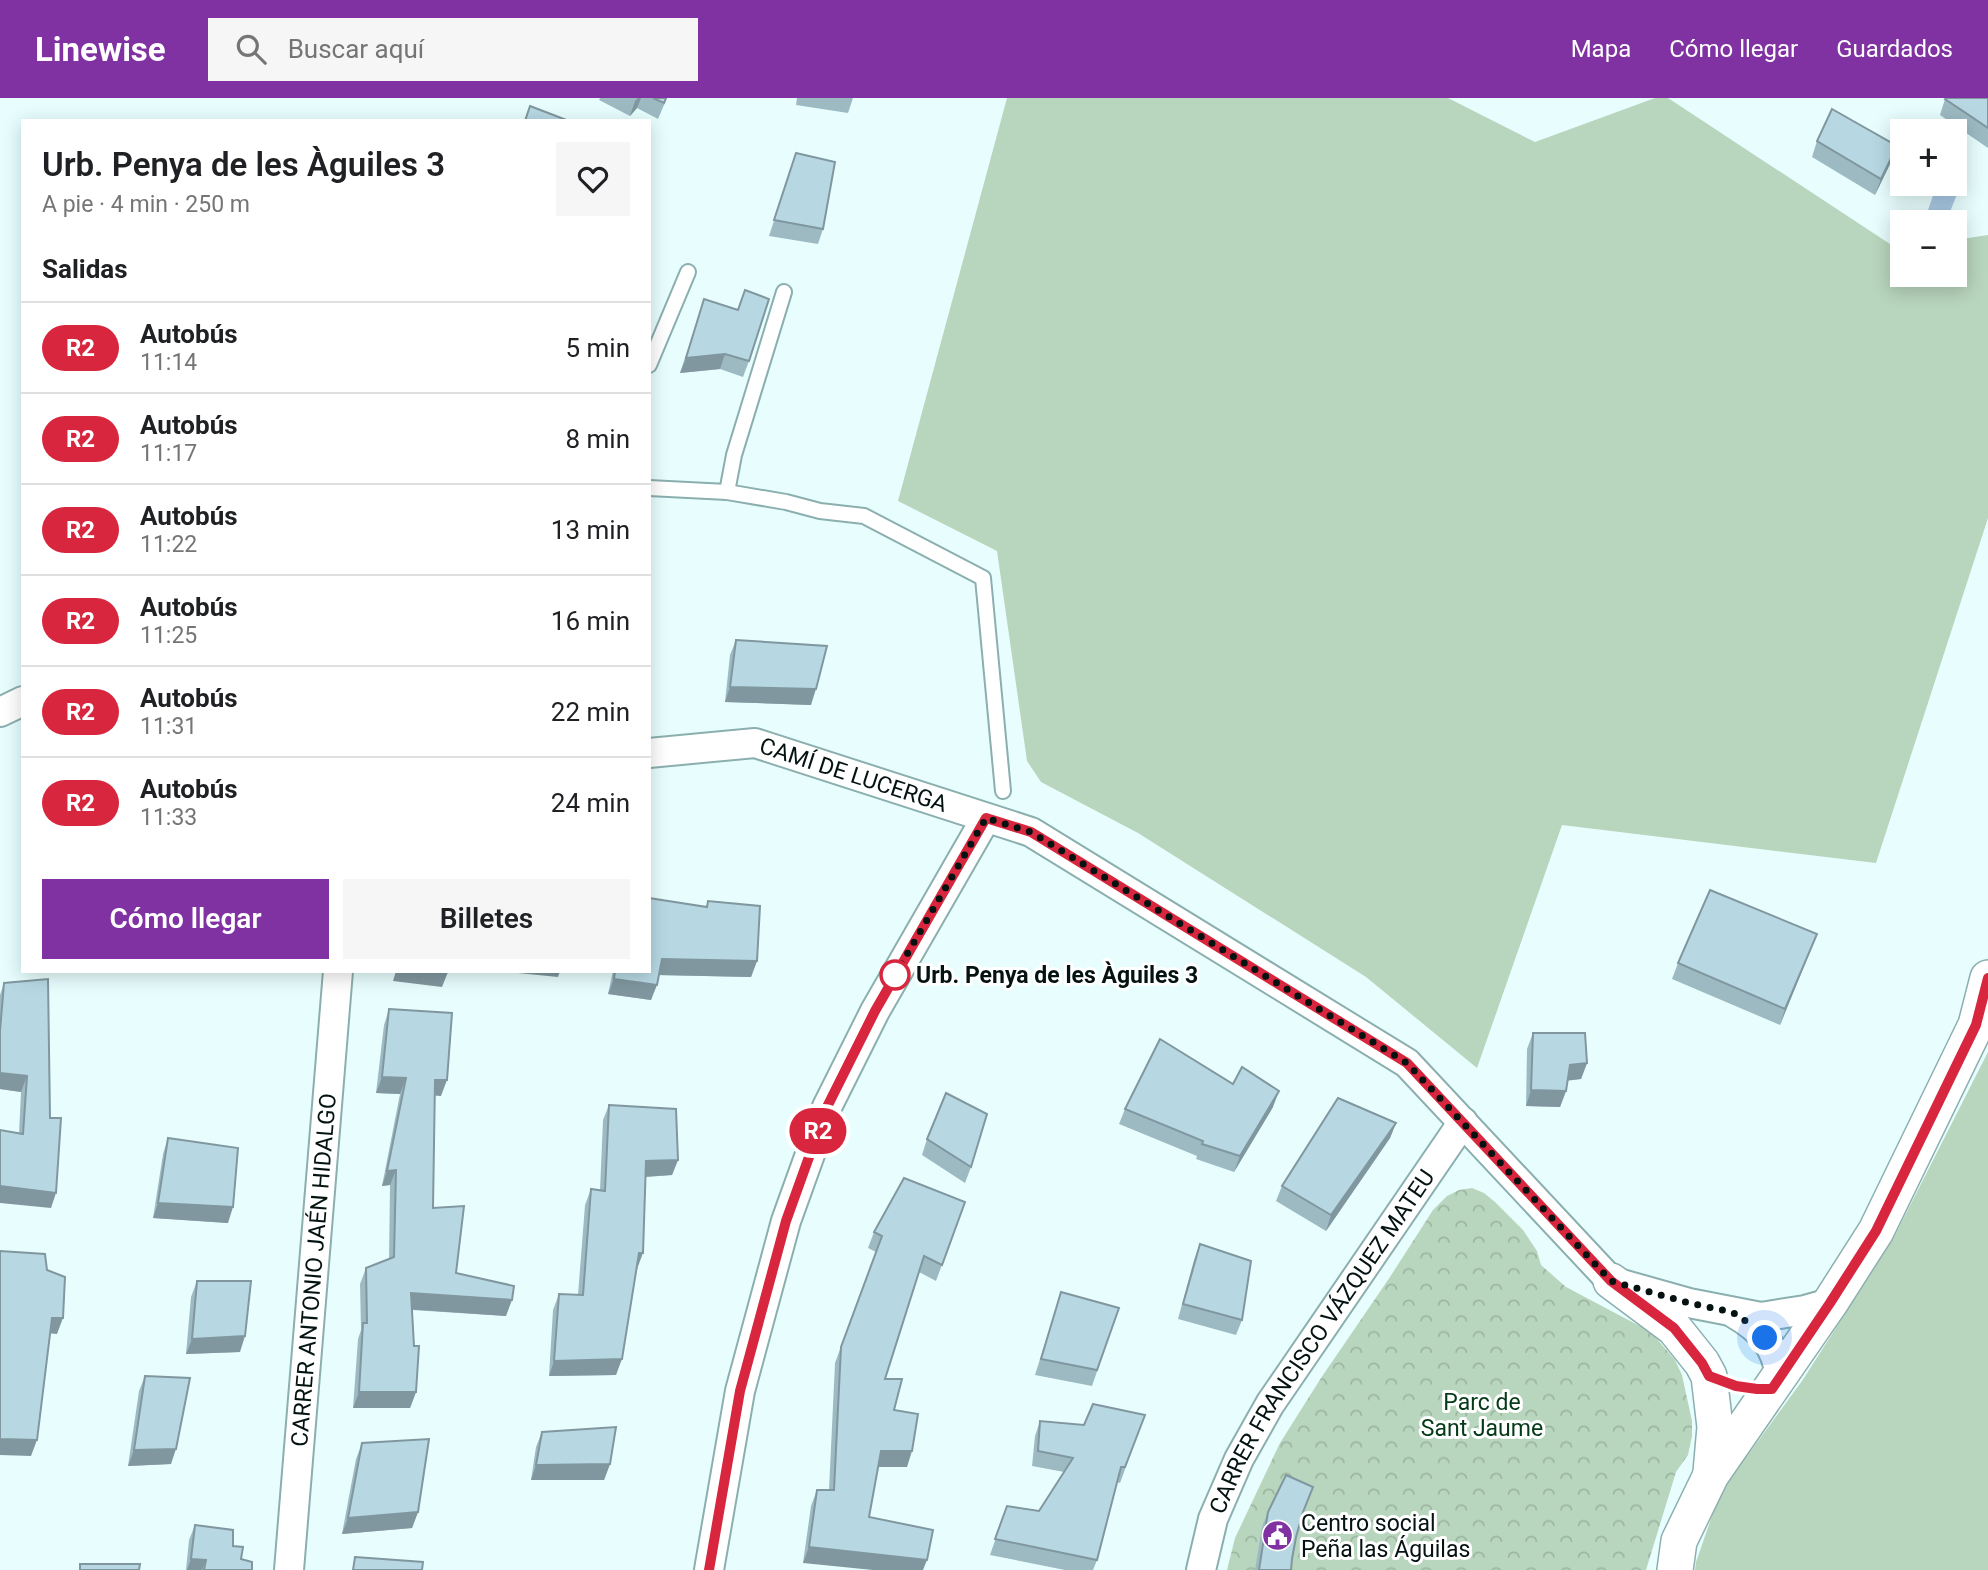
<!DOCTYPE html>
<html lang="es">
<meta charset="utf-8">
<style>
:root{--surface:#fff;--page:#f6f6f6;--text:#202124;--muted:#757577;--line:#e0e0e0;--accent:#8031a2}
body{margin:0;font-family:Roboto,sans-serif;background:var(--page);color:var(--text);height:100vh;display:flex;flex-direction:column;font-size:26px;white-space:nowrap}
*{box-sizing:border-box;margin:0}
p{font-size:23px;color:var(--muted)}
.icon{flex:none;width:38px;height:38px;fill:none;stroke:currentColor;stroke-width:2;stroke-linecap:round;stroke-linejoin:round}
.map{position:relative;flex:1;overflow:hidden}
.sheet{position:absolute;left:21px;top:21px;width:630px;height:854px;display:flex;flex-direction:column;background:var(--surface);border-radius:0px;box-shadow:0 4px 18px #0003}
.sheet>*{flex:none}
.badge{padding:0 14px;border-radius:23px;font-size:24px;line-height:46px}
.tools{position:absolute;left:1890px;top:21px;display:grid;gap:14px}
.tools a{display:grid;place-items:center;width:77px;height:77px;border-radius:0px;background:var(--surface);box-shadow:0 4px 18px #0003;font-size:35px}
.you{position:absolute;width:35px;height:35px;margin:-18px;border:5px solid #fff;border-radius:50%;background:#1a73e8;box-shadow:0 0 0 10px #1a73e833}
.map>.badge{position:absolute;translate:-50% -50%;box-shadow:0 0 0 4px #fff}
h2{padding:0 21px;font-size:26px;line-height:63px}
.round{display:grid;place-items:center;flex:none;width:74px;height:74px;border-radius:0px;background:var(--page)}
.overview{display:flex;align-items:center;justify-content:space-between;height:119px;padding:0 21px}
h1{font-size:33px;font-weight:600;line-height:52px}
.button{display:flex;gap:14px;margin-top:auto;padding:14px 21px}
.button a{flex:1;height:80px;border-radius:0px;background:var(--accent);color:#fff;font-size:28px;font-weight:600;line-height:80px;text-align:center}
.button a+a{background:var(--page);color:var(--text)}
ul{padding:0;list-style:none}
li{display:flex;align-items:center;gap:21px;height:91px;padding:0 21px;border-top:2px solid var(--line)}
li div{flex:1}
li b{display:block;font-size:26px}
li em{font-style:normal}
li .badge{min-width:77px;font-weight:700;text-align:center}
header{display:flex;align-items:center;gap:42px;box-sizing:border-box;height:98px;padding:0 35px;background:var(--accent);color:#fff}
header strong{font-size:33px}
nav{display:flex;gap:38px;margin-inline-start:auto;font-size:24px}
.search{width:490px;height:63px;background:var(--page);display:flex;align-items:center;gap:18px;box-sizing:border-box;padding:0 24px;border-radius:0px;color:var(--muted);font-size:26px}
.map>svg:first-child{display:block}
</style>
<header>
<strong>Linewise</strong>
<div class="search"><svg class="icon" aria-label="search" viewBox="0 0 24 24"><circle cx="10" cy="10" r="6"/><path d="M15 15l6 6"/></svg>Buscar aquí</div>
<nav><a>Mapa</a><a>Cómo llegar</a><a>Guardados</a></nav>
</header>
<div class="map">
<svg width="1988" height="1472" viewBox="0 0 1988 1472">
<defs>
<pattern id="park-crowns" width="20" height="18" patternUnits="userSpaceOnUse" patternTransform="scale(1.75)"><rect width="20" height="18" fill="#b8d5bd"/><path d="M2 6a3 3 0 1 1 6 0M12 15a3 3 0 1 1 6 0" fill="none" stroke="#9db6a1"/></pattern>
<pattern id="water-ripples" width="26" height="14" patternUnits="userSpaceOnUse" patternTransform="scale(1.75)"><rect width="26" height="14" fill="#a9c9e4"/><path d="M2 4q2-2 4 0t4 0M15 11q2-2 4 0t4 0" fill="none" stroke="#90acc3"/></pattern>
</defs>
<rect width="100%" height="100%" fill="#e8fefe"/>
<g fill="#b8d5bd">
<polygon points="1007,0 1448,0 1535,44 1655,0 1668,0 1890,146 1902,146 1902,177 1955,177 1955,142 1988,137 1988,420 1876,765 1562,727 1477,970 1366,879 1138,735 1041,684 1027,663 997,453 898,403"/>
<polygon points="1988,954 1988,1472 1695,1472 1696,1464 1720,1395 1802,1283 1893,1141"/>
</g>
<polygon fill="url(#park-crowns)" points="1472,1090 1484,1095 1495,1104 1523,1132 1537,1153 1541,1167 1566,1189 1651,1234 1675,1262 1682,1277 1692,1323 1692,1338 1688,1357 1676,1374 1646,1472 1227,1472 1235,1440 1280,1345 1321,1280 1390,1179 1433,1112 1447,1098 1459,1092"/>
<polygon fill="url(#water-ripples)" points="1937,86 1944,86 1959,91 1946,124 1939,124 1927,115"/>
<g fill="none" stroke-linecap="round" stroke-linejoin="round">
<defs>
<g id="service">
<polyline points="649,267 688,174"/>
<polyline points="649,390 727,394 786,404 820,413 864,418 983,480 1003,693"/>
<polyline points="727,394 734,357 784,194"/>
</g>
<g id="minor">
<polyline points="0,614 23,603"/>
<path id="s1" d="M 649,655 L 755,645 L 1031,734 L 1407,965 L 1611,1183 L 1689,1205 L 1761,1219 L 1805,1212 L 1830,1205"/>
<path d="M 1735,1216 C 1761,1231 1776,1248 1780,1278"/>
<path id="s2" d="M 289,1472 L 338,873"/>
<polyline points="709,1472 740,1293 786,1123 827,1009 875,913 986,720"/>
<path id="s3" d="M 1201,1472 L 1213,1421 L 1239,1361 L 1270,1306 L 1463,1024"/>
</g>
<g id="tertiary">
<polyline points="1611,1183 1674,1230 1702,1265 1709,1278 1715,1329 1711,1374"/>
<polyline points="1675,1472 1679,1443 1711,1377 1830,1205 1876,1133 1976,927 1988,880"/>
</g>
</defs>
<use href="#service" stroke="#8bafaf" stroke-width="18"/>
<use href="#minor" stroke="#8bafaf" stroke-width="32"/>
<use href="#tertiary" stroke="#8bafaf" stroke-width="38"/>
<use href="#service" stroke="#fff" stroke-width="14"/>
<use href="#minor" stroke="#fff" stroke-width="28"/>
<use href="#tertiary" stroke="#fff" stroke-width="35"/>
</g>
<g fill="#9dbac3">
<polygon points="600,0 667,0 658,21 637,10 630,18 599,2"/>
<polygon points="797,0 853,0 848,15 796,7"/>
<polygon points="1988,0 1988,50 1940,17 1945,1"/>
<polygon points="1817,43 1891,64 1875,97 1812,59"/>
<polygon points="796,55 823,131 818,146 769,138"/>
<polygon points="745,192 749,263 743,279 720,271 680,275 704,201 737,212"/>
<polygon points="736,542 811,607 725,604 730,557"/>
<polygon points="708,803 757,863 751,879 659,877 651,902 608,896 613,873 649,873 706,809"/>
<polygon points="1811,851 1780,927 1672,881 1678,865"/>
<polygon points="48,881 51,1110 19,1036 21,994 0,991 0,897 4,885"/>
<polygon points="389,911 441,998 435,997 433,1110 456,1175 506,1218 412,1212 416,1294 410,1310 353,1310 358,1241 361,1232 360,1186 366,1170 389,1161 390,1087 382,1088 400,996 376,995 384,927"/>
<polygon points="1533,935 1587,965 1581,981 1568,982 1566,993 1560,1009 1526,1008 1527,951"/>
<polygon points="1233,986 1273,1009 1234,1074 1196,1061 1197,1058 1119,1026 1125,1011"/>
<polygon points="609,1007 678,1062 672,1077 646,1079 637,1171 616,1277 549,1278 553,1212 559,1196 578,1197 585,1107 591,1091 600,1092 603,1022"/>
<polygon points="1396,1025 1390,1040 1326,1133 1276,1103 1282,1088"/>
<polygon points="168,1040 228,1125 153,1120 163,1056"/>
<polygon points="927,1041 971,1069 965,1085 922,1057"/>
<polygon points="965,1104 936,1183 919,1174 885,1281 894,1312 907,1369 878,1369 869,1419 803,1465 811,1408 817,1392 829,1392 835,1265 876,1154 868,1150 874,1134"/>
<polygon points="1200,1146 1242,1222 1236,1237 1178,1221 1194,1162"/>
<polygon points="197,1183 240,1254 186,1256 191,1199"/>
<polygon points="1061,1194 1119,1210 1092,1288 1035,1277"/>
<polygon points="145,1278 171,1366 128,1368 139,1293"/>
<polygon points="1145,1317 1120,1385 1117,1384 1097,1462 1093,1472 1065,1472 990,1457 1007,1408 1039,1413 1064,1374 1032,1368 1035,1338 1040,1323 1084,1327"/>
<polygon points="542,1334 610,1366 604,1382 531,1382 536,1349"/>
<polygon points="362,1345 418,1414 412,1430 342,1436 356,1361"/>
<polygon points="1268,1414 1301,1419 1292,1461 1291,1472 1255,1472 1262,1429"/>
<polygon points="195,1427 233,1448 241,1461 252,1472 186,1472 189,1442"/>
</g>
<g fill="#80979f">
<polygon points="638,0 641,0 637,10 630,18 635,3"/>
<polygon points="1897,48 1891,64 1875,97 1881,81"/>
<polygon points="725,256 720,271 680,275 686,260"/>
<polygon points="730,589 816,591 811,607 725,604"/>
<polygon points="1817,836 1811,851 1780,927 1785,911"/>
<polygon points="662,861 757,863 751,879 657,877"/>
<polygon points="396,873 448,874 442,889 393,883"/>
<polygon points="498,873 560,873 558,879"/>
<polygon points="614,881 657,887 651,902 608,896"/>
<polygon points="1587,965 1581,981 1565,983 1570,967"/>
<polygon points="0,975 27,978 21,994 0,991"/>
<polygon points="382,979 406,980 400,996 376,995"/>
<polygon points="435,982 447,982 441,998 430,997"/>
<polygon points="1531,992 1566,993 1560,1009 1526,1008"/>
<polygon points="1279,993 1273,1009 1234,1074 1240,1058"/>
<polygon points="1396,1025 1390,1040 1326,1133 1331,1117"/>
<polygon points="678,1062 672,1077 641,1079 646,1063"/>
<polygon points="396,1072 390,1087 382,1088 387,1073"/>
<polygon points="0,1088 56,1095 51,1110 0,1105"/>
<polygon points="158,1105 233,1109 228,1125 153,1120"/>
<polygon points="639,1155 643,1155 637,1171"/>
<polygon points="411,1195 512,1202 506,1218 405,1211"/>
<polygon points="52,1220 63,1220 57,1236 46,1235"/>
<polygon points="245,1238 240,1254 186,1256 192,1241"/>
<polygon points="622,1261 616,1277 549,1278 554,1263"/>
<polygon points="359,1294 416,1294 410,1310 353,1310"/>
<polygon points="0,1341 37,1342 31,1358 0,1357"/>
<polygon points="176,1351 171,1366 128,1368 134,1352"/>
<polygon points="881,1353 912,1353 907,1369 876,1369"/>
<polygon points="610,1366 604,1382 531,1382 536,1367"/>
<polygon points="418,1414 412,1430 342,1436 348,1420"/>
<polygon points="809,1449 927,1462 923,1472 873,1472 803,1465"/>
<polygon points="191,1461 206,1462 202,1472 187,1472"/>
</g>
<g fill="#b7d8e3" stroke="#80979f" stroke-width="2">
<polygon points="653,0 666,0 664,5"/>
<polygon points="1946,0 1988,0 1988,30 1945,1"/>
<polygon points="530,8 569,23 525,23"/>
<polygon points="1832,11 1897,48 1881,81 1817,43"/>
<polygon points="796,55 835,64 823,131 774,122"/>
<polygon points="745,192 769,201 749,263 725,256 686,260 704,201 738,212"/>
<polygon points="736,542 827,548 816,591 730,589"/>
<polygon points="1710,792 1817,836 1785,911 1678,865"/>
<polygon points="649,800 707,809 708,803 760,808 757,863 662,861 657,887 614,881 615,873 649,873"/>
<polygon points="48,881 50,1020 61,1020 56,1095 0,1088 0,1032 23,1036 27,978 0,975 0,933 4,885"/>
<polygon points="389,911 452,915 447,982 435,982 433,1110 464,1108 456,1175 514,1188 512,1202 411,1195 414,1248 419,1248 416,1294 359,1294 363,1225 367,1225 366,1170 394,1159 396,1072 387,1073 406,980 382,979"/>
<polygon points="1533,935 1585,935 1587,965 1570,967 1566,993 1531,992"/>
<polygon points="1160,941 1233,986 1242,969 1279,993 1240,1058 1202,1046 1203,1043 1125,1011"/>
<polygon points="946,995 987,1016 971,1069 927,1041"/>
<polygon points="1338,1000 1396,1025 1331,1117 1282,1088"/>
<polygon points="609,1007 676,1011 678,1062 646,1063 643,1155 639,1155 622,1261 554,1263 559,1196 583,1197 591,1091 605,1093"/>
<polygon points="168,1040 238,1050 233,1109 158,1105"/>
<polygon points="904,1080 965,1104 942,1167 924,1158 885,1281 902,1281 894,1312 918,1316 912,1353 881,1353 869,1419 933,1432 927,1462 809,1449 817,1392 834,1392 841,1249 882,1138 874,1134"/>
<polygon points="1200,1146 1251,1163 1242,1222 1183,1206"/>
<polygon points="0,1153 45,1156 47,1172 65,1179 63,1220 52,1220 37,1342 0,1341"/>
<polygon points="197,1183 251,1183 245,1238 192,1241"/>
<polygon points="1061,1194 1119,1210 1097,1272 1041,1261"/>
<polygon points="145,1278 190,1280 176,1351 134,1352"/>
<polygon points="1093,1306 1145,1317 1125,1369 1121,1369 1097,1462 995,1441 1007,1408 1039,1413 1073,1360 1038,1353 1040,1323 1084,1327"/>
<polygon points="616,1329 610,1366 536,1367 542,1334"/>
<polygon points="429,1341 418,1414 348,1420 362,1345"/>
<polygon points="1286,1377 1313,1389 1303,1414 1296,1439 1292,1461 1291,1472 1259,1472 1268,1414"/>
<polygon points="195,1427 233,1432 233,1448 243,1449 241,1461 252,1464 252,1472 204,1472 206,1462 191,1461"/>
<polygon points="355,1459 423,1464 422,1472 353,1472"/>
<polygon points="80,1466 140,1466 139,1472 80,1472"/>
</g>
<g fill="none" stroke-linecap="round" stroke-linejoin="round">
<defs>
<polyline id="line" points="709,1472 740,1293 786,1123 827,1009 875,913 986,720 1031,734 1407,965 1611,1183 1674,1230 1702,1265 1709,1278 1736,1288 1757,1291 1772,1291 1830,1205 1876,1133 1976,927 1988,880"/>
</defs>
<use href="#line" stroke="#fff" stroke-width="16"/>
<use href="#line" stroke="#d7263d" stroke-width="10"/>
<polyline stroke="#051212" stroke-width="7" stroke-dasharray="0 12.6" points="895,877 986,720 1031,734 1407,965 1611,1183 1689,1205 1732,1214 1755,1229 1765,1240"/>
</g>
<defs>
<symbol id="civic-disc" viewBox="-11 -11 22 22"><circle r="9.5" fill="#8031a2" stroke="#fff"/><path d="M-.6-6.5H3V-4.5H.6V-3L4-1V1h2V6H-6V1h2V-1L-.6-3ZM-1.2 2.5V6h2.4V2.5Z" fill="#fff"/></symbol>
</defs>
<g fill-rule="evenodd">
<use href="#civic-disc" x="1260" y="1420" width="35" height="35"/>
</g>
<circle fill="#fff" stroke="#d7263d" stroke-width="3.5" cx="895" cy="877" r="14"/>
<g text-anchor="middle" stroke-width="6" stroke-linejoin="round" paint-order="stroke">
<g font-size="23" fill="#051212" stroke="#fff">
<text dy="8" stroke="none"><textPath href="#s1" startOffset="210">CAMÍ DE LUCERGA</textPath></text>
<text dy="8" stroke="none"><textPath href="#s2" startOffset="301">CARRER ANTONIO JAÉN HIDALGO</textPath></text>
<text dy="8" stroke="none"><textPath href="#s3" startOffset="261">CARRER FRANCISCO VÁZQUEZ MATEU</textPath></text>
</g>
<g font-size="23" font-weight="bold" fill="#051212" stroke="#fff" text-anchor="start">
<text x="916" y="885">Urb. Penya de les Àguiles 3</text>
</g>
<g font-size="23" fill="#043a17" stroke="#fff">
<text x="1482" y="1312">Parc de<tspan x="1482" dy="26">Sant Jaume</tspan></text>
</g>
<g font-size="23" fill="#051212" stroke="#fff" text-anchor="start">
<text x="1301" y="1433">Centro social<tspan x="1301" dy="26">Peña las Águilas</tspan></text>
</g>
</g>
</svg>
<div class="tools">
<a>+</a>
<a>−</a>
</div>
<div class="you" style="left:1765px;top:1240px"></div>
<b class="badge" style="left:818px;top:1033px;background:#d7263d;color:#fff">R2</b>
<section class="sheet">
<div class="overview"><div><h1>Urb. Penya de les Àguiles 3</h1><p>A pie · 4 min · 250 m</p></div><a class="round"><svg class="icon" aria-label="heart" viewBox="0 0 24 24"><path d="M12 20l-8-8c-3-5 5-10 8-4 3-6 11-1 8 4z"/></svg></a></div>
<h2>Salidas</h2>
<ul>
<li><span class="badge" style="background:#d7263d;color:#fff">R2</span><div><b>Autobús</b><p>11:14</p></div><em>5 min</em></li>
<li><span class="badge" style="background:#d7263d;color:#fff">R2</span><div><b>Autobús</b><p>11:17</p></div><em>8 min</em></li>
<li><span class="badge" style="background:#d7263d;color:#fff">R2</span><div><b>Autobús</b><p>11:22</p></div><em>13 min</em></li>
<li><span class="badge" style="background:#d7263d;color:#fff">R2</span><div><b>Autobús</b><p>11:25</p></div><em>16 min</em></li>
<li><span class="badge" style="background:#d7263d;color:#fff">R2</span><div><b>Autobús</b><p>11:31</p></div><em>22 min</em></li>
<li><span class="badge" style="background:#d7263d;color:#fff">R2</span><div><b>Autobús</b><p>11:33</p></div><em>24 min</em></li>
</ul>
<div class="button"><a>Cómo llegar</a><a>Billetes</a></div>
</section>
</div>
